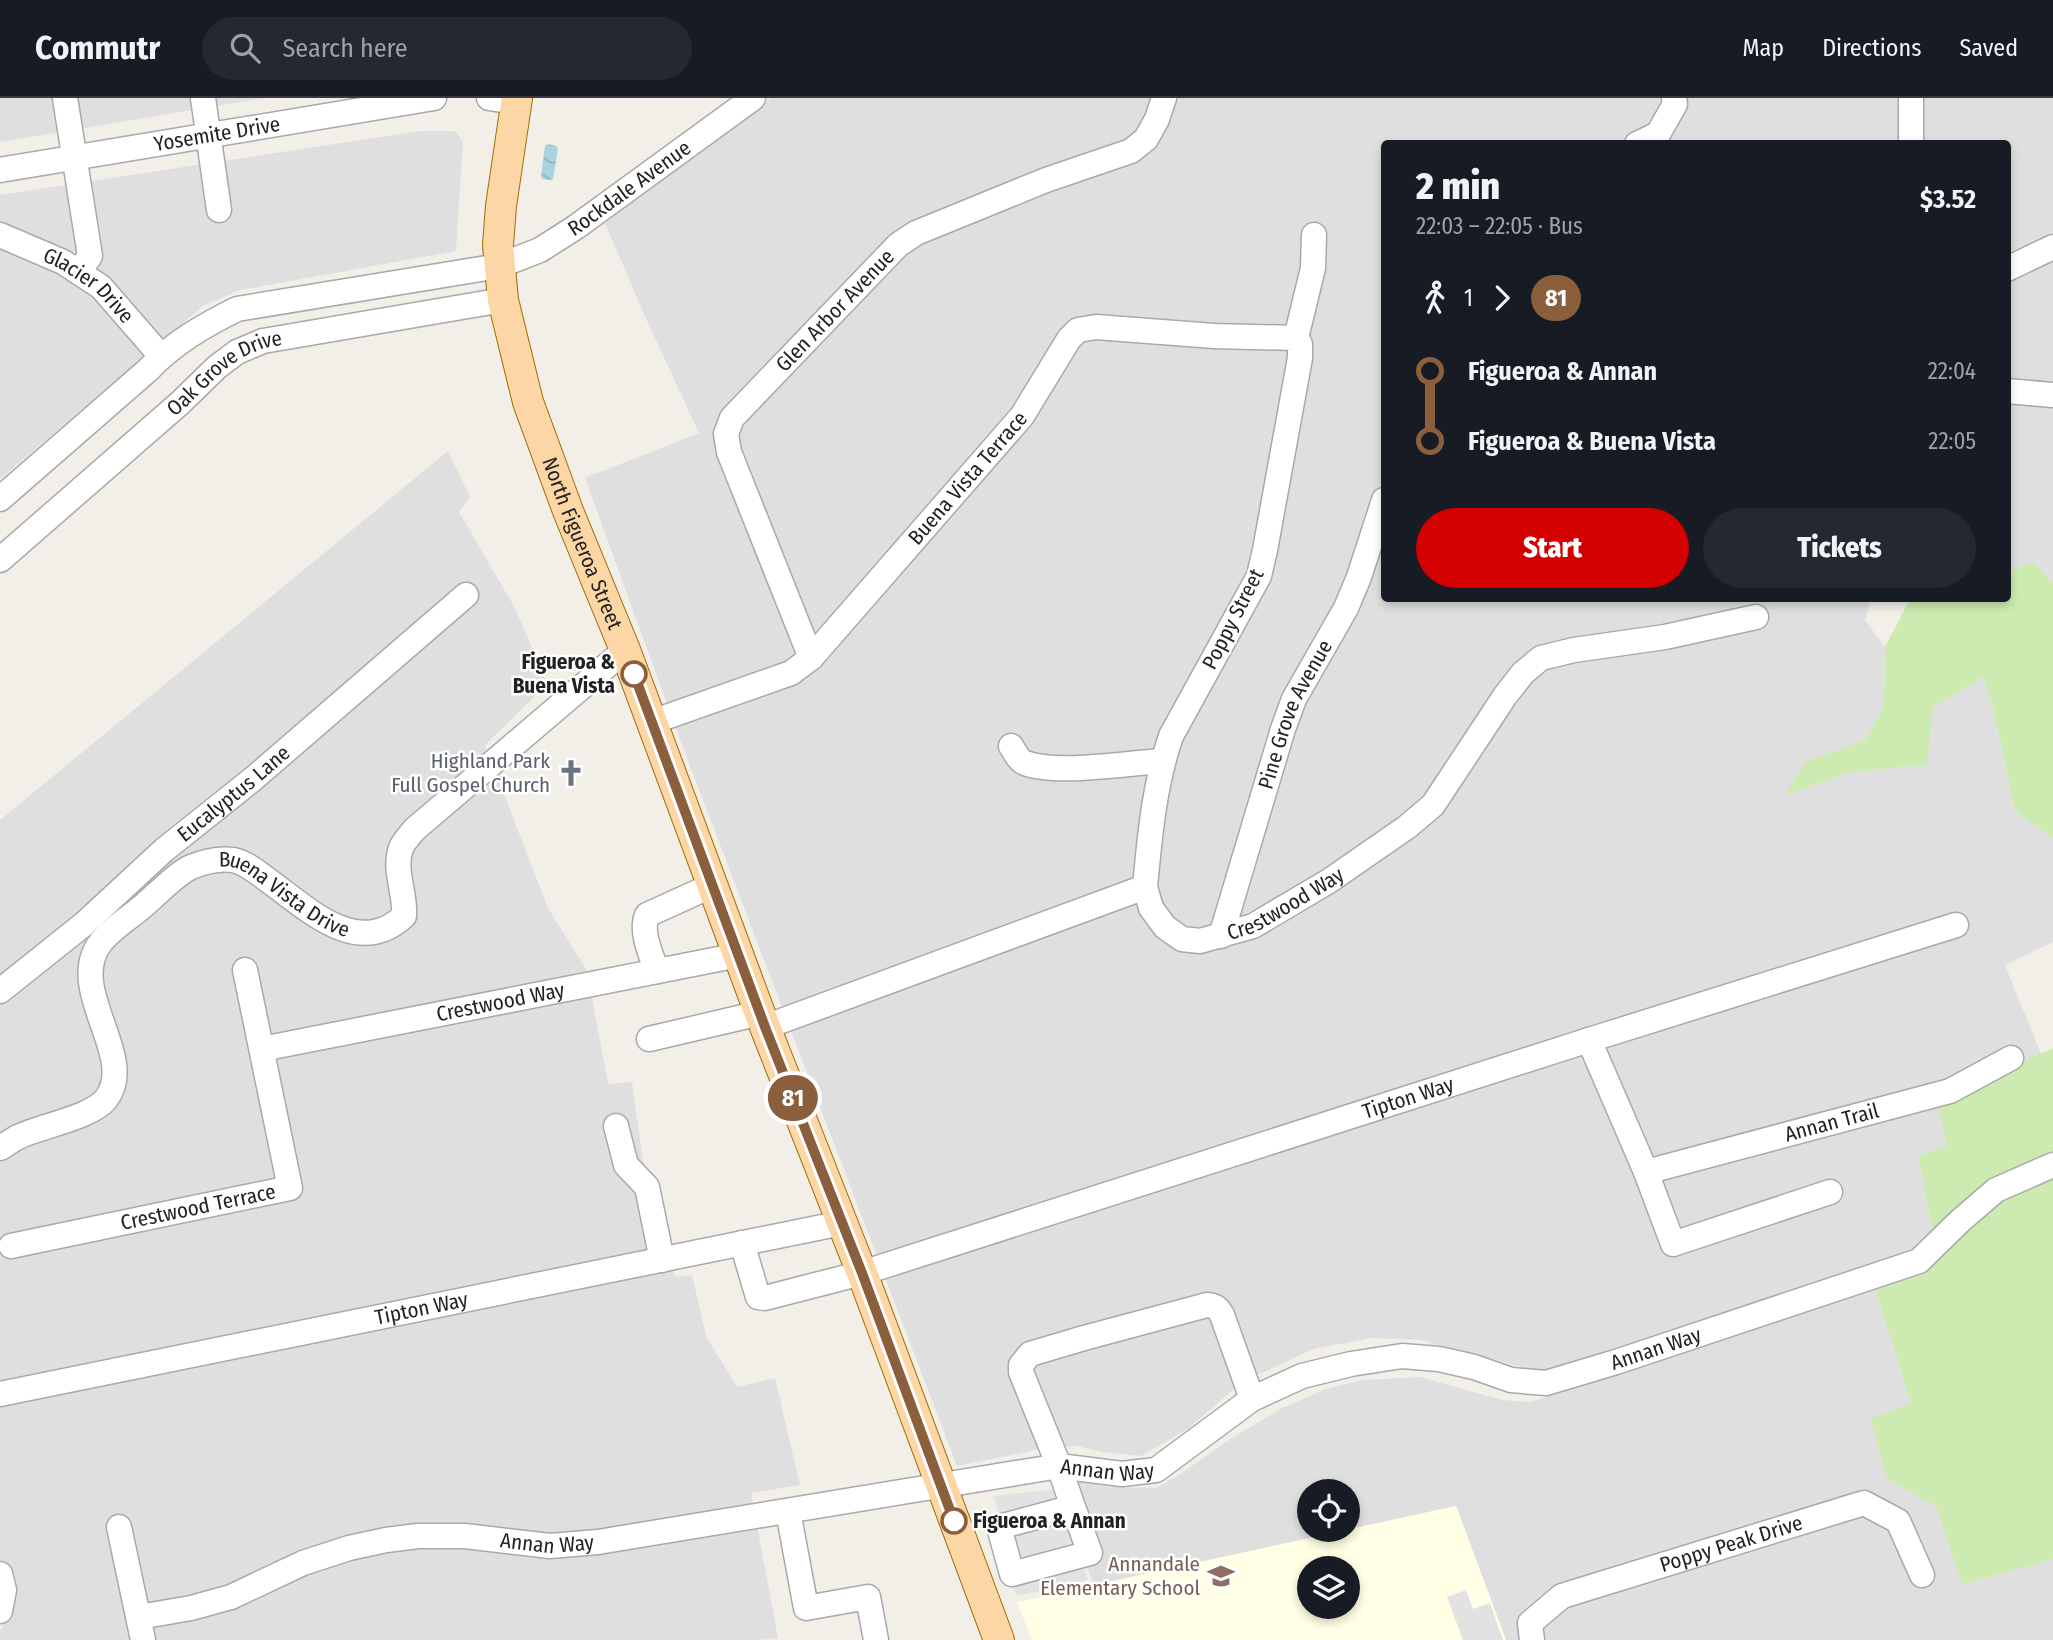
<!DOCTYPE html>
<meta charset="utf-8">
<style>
:root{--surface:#171b24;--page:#242831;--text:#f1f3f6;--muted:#9ea1a6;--line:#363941;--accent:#d40000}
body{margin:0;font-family:"Fira Sans Condensed",sans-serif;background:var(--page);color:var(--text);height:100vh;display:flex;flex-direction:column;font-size:26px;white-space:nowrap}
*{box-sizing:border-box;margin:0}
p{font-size:23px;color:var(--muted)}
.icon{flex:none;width:38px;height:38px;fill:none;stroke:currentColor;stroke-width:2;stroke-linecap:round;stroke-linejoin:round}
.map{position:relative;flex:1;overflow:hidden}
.sheet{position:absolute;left:1381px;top:42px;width:630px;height:462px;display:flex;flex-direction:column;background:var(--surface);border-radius:7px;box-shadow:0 4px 10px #0003}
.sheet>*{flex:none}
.badge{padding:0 14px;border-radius:23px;font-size:24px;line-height:46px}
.controls{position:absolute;left:1297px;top:1381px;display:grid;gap:14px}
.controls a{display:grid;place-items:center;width:63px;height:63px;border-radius:50%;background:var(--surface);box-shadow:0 4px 10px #0003;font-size:35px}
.map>.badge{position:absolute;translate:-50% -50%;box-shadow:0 0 0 4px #fff}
.legs{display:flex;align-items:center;gap:10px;height:77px;padding:0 35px;font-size:23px}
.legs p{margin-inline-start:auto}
.headline{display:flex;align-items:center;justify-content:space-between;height:119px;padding:0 35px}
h1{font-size:38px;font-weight:800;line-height:52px}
.cta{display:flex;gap:14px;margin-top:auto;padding:14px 35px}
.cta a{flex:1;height:80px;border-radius:42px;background:var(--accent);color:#fff;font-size:28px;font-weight:800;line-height:80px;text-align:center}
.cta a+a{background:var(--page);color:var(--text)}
ul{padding:0 35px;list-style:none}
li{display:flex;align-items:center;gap:24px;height:70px;font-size:26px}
li i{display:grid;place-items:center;width:10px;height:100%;margin:0 9px;background:currentColor}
li i::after{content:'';width:18px;height:18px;margin:-9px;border:5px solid;border-radius:50%;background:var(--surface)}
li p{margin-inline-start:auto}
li:first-child i{background:linear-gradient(#0000 50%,currentColor 0)}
li:last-child i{background:linear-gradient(currentColor 50%,#0000 0)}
header{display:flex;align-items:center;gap:42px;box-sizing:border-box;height:98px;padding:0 35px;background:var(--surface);border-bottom:2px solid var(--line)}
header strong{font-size:33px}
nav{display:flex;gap:38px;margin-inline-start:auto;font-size:24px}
.search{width:490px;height:63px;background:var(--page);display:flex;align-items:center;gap:18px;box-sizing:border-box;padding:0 24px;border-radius:38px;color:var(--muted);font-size:26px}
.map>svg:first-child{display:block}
</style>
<header>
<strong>Commutr</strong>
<div class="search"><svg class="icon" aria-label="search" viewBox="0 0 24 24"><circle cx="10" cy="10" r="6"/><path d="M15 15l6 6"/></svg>Search here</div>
<nav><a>Map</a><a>Directions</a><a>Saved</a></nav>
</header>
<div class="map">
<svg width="2053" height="1542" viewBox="0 0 2053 1542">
<defs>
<pattern id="water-waves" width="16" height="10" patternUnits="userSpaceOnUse" patternTransform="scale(1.75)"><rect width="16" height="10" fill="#aad3df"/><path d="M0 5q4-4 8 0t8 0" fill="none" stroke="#92b5bf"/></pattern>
</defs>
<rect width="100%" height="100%" fill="#f2efe9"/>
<g fill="#e0dfdf" fill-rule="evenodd">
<polygon points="0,0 265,0 0,44"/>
<polygon points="771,0 2053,0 2053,134 2007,155 2007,46 1384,46 1384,500 1871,501 1865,522 1885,549 1884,608 1866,641 1805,664 1787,696 1850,674 1926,667 1933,610 1983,579 1994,614 2015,713 2053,740 2053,844 2005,867 2041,956 2021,966 1947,1048 1918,1058 1933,1136 1903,1158 1540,1274 1421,1242 1372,1240 1313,1251 1241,1285 1189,1330 1141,1358 1102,1354 1077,1348 1042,1351 957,1368 679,639 585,380 699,335 647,223 605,125"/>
<polygon points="420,33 455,33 463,43 456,153 240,192 203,208 0,381 0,97"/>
<polygon points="2053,149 2053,485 2033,464 2007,473 2007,179"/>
<polygon points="448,353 470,399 459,414 515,510 547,586 485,647 548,810 587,873 608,986 632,984 643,1063 659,1096 663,1137 675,1179 692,1177 706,1238 737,1289 775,1280 800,1387 751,1395 778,1540 759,1542 0,1542 0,1534 14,1500 6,1468 0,1460 0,722"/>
<path d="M 1875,1191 L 1911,1306 L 1887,1381 L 1936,1409 L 1963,1487 L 2053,1461 L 2053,1542 L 1506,1542 L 1456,1408 L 1094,1487 L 1085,1464 L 1071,1380 L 1108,1389 L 1156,1390 L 1176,1379 L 1229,1342 L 1282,1310 L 1326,1291 L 1362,1282 L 1420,1279 L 1502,1302 L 1531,1304 ZM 1309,1393 L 1348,1393 L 1348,1432 L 1309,1432 Z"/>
</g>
<path fill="#ffffe5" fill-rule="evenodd" d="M 1456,1408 L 1506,1542 L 1032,1542 L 1017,1504 ZM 1309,1470 L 1348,1470 L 1348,1508 L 1309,1508 Z"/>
<g fill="#cdebb0">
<polygon points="2033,464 2053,485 2053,740 2015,713 1994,614 1983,579 1933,610 1927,667 1850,674 1785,697 1805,664 1866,641 1884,608 1885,549 1910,501 2007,500 2007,473"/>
<polygon points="2053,950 2053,1056 1933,1136 1918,1058 1947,1048 1937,1004"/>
<polygon points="2053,1082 2053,1461 1962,1487 1936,1409 1887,1381 1870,1320 1911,1306 1875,1191 1927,1165 2009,1097"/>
</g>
<g fill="#e2e2e2">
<polygon points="1058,1391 1088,1482 1017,1498 988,1424 1000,1418 993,1398"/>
<polygon points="1466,1492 1473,1511 1490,1505 1503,1542 1463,1542 1447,1499"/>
</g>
<polygon fill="url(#water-waves)" points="548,46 556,48 558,51 553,81 551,82 542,81 541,78 545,48"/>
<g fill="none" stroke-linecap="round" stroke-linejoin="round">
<defs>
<g id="minor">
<polyline points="65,0 90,158 78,174"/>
<polyline points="203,0 219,112"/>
<polyline points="489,0 515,4"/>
<polyline points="1911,0 1911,46"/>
<polyline points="1637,46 1658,36 1675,6 1674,0"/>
<path id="s1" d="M 0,72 L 434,0"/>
<path id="s2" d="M 0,137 L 63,164 L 101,189 L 161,258"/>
<polyline points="2007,171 2053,149"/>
<polyline points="1296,240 1313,170 1314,137"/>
<polyline points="2007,293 2053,297"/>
<path id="s3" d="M 0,401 L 148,272 C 173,245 205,227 237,211 L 499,168 L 540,152 L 576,129 L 753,0"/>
<path id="s4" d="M 0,462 L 180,305 L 217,269 L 237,254 L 263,243 L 503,202"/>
<path id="s5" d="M 811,560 L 729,354 L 726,336 L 732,320 L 898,147 L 916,135 L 1046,82 L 1131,53 L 1146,41 L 1157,21 L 1164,0"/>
<path id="s6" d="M 652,624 L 791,575 L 811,560 L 1022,318 L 1069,241 L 1078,232 L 1096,229 L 1214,238 L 1296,240 L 1300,246 L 1300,260 L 1265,452 L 1259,478 L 1171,638 C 1154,688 1150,736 1145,789"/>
<path d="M 1011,648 C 1015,654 1018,662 1025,665 C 1057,677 1127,665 1162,663"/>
<path id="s7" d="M 1221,838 L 1283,631 L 1294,601 L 1346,510 L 1359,479 L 1384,402"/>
<path d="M 657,873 C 651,857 640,833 647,817 L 713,787"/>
<path id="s8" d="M 0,893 L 84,826 L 164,752 L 253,681 L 466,497"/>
<path id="s9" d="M 765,929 L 1145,789 L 1151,810 L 1165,829 L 1182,841 L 1200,843 L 1253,828 L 1329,783 L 1407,729 L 1433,707 L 1505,598 L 1523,575 L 1541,560 L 1574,552 L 1665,539 L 1756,519"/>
<polyline points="649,941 760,915"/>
<path id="s10" d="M 1589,942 L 1646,1074 L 1950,993 L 2011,960"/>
<path id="s11" d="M 262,951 L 739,857"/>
<polyline points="616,1028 626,1067 647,1089 662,1162"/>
<path id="s12" d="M 0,1050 C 6,1047 12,1042 18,1039 C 40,1028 91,1020 106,1001 C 139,959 64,891 101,844 C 111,831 129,820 142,809 C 154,799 177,775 191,769 C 203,764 219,760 233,762 C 247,765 258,775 269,783 C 308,811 358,861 404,818 C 406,796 393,772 401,750 C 404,743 410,737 415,731 L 625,552"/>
<polyline points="1646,1074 1673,1146 1830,1094"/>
<path id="s13" d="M 742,1145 L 758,1199 L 765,1200 L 862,1175 L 1589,942 L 1956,827"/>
<path id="s14" d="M 11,1148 L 290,1090 L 245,872"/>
<path id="s15" d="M 0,1296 L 842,1125"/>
<path d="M 1073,1409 L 1090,1455 L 1012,1476 L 999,1429 L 1073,1409 L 1059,1368 L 1021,1274 L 1021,1267 L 1030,1256 L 1084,1240 L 1207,1207 C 1216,1208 1218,1210 1222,1217 L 1252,1301"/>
<polyline points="788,1413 806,1510 868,1499 876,1542"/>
<polyline points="119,1429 143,1542"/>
<polyline points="0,1476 4,1492 0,1513"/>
<path id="s16" d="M 139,1519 L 191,1510 L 231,1499 L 303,1465 L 349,1450 L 386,1442 L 418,1438 L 465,1438 L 550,1448 L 598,1444 L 1059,1368 L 1122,1376 L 1156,1372 L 1252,1301 L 1302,1278 L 1351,1266 L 1402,1258 L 1439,1261 L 1474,1269 L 1511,1282 L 1546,1285 L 1616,1264 L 1919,1163 L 1960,1123 L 1996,1092 L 2053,1067"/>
<path id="s17" d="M 1532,1542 L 1530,1525 L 1562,1498 L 1864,1405 L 1898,1423 L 1922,1477"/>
</g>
<g id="major">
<path id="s18" d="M 517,0 L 501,108 L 498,147 L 503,202 L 528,304 L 568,413 L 625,552 L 765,929 L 862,1175 L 999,1542"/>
</g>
</defs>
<use href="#minor" stroke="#a9a9a9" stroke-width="27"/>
<use href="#major" stroke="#a06b00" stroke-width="32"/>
<use href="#minor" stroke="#fff" stroke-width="24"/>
<use href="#major" stroke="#fcd6a4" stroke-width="30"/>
</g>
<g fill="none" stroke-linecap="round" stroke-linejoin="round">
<defs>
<polyline id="line-1" points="634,576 765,929 862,1175 954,1423"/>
</defs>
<use href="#line-1" stroke="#fff" stroke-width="16"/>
<use href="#line-1" stroke="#8b5e3c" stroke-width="10"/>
</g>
<defs>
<symbol id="church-bare" viewBox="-9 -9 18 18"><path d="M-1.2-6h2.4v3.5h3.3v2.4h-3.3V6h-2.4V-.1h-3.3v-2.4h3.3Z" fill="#6b7280" stroke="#fff" stroke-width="2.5" paint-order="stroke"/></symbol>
<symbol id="school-bare" viewBox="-9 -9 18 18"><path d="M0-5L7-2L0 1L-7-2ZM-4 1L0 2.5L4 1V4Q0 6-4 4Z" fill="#8d6e63" stroke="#fff" stroke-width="2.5" paint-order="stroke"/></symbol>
</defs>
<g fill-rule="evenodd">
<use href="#church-bare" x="552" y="656" width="38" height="38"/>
<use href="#school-bare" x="1202" y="1459" width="38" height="38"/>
</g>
<g fill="#fff" stroke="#8b5e3c" stroke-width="3.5">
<circle cx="634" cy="576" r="12"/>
<circle cx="954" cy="1423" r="12"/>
</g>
<g text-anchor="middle" stroke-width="5" stroke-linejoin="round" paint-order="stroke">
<g font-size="21" fill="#222" stroke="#fff">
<text dy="7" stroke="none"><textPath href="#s1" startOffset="220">Yosemite Drive</textPath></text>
<text dy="7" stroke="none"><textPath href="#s3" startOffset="723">Rockdale Avenue</textPath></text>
<text dy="7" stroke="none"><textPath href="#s2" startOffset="103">Glacier Drive</textPath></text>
<text dy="7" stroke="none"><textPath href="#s5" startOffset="406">Glen Arbor Avenue</textPath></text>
<text dy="7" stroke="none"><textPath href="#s4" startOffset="294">Oak Grove Drive</textPath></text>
<text dy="7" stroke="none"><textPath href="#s6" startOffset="411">Buena Vista Terrace</textPath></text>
<text dy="7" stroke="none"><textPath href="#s18" startOffset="460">North Figueroa Street</textPath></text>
<text transform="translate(1233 521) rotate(-63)" y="7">Poppy Street</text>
<text dy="7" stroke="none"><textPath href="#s7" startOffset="234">Pine Grove Avenue</textPath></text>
<text dy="7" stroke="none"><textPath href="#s8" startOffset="306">Eucalyptus Lane</textPath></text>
<text dy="7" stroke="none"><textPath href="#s12" startOffset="504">Buena Vista Drive</textPath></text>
<text dy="7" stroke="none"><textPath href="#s9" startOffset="583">Crestwood Way</textPath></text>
<text dy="7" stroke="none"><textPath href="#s11" startOffset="243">Crestwood Way</textPath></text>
<text dy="7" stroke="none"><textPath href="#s13" startOffset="737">Tipton Way</textPath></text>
<text dy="7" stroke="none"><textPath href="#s10" startOffset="336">Annan Trail</textPath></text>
<text dy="7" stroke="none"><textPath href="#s14" startOffset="191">Crestwood Terrace</textPath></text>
<text dy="7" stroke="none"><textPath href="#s15" startOffset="430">Tipton Way</textPath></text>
<text dy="7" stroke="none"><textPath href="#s16" startOffset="1577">Annan Way</textPath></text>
<text dy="7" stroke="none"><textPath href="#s16" startOffset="989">Annan Way</textPath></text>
<text dy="7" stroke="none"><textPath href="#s16" startOffset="422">Annan Way</textPath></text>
<text dy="7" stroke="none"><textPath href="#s17" startOffset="236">Poppy Peak Drive</textPath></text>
</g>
<g font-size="21" font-weight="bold" fill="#222" stroke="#fff" text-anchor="end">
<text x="615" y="571">Figueroa &amp;<tspan x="615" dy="24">Buena Vista</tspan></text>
<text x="973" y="1430" text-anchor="start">Figueroa &amp; Annan</text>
</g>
<g font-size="21" fill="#5b616d" stroke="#fff" text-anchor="end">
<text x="550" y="670">Highland Park<tspan x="550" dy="24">Full Gospel Church</tspan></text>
</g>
<g font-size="21" fill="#785e54" stroke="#fff" text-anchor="end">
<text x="1200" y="1473">Annandale<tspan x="1200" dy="24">Elementary School</tspan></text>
</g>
</g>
</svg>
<div class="controls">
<a><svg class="icon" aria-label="locate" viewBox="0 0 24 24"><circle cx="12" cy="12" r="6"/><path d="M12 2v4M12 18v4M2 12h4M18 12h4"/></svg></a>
<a><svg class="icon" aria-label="layers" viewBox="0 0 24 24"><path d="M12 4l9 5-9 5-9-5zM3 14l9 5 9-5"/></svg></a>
</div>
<b class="badge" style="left:793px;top:1000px;background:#8b5e3c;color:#fff">81</b>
<section class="sheet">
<div class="headline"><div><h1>2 min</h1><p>22:03 – 22:05 · Bus</p></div><b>$3.52</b></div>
<div class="legs"><svg class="icon" aria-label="walk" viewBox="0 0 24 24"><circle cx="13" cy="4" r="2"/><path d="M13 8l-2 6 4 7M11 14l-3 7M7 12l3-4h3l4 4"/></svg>1<svg class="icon" aria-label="forward" viewBox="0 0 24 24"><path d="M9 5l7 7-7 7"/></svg><b class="badge" style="background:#8b5e3c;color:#fff">81</b></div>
<ul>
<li><i style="color:#8b5e3c"></i><b>Figueroa &amp; Annan</b><p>22:04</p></li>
<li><i style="color:#8b5e3c"></i><b>Figueroa &amp; Buena Vista</b><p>22:05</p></li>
</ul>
<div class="cta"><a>Start</a><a>Tickets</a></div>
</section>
</div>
